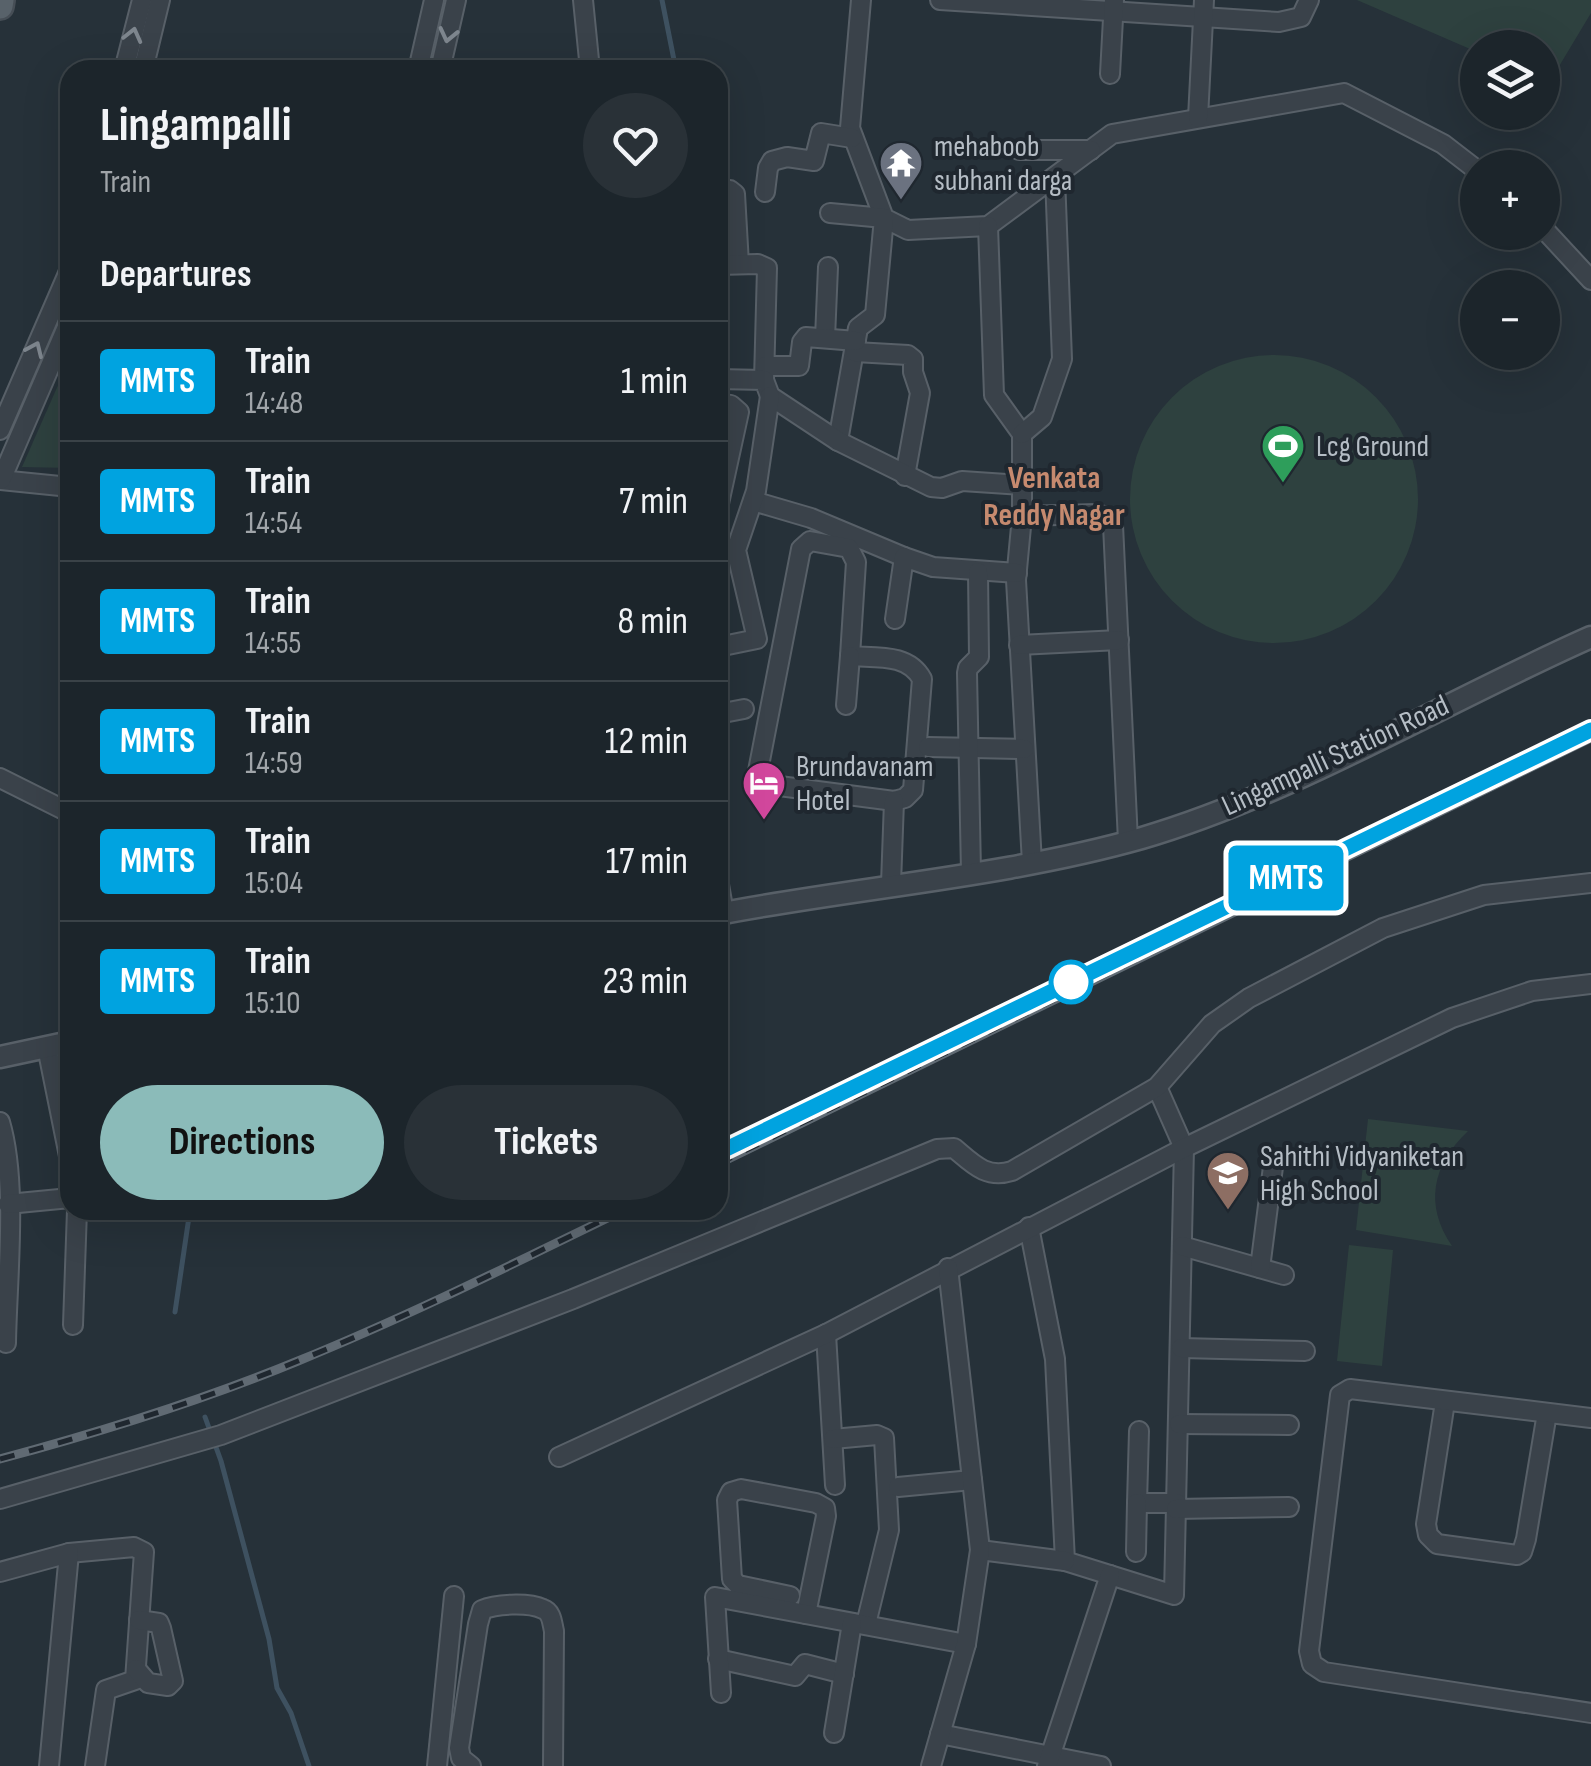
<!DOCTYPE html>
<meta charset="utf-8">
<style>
:root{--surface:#1c252b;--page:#293137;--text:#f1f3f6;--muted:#a0a5a9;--line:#3a4247;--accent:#8bbbb9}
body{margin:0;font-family:"Sofia Sans Condensed",sans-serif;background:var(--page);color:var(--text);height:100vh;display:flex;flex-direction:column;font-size:38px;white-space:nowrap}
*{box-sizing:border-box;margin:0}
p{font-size:32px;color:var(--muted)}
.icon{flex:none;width:55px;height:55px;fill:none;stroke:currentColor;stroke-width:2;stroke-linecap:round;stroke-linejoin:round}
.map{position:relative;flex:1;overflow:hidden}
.side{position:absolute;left:60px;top:60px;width:668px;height:1160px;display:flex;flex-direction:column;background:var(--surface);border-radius:30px;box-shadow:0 10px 40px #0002,0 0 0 2px var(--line)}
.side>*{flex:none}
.badge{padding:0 20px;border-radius:8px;font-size:35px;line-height:65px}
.fabs{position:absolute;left:1460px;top:30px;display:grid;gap:20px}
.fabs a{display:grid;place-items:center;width:100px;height:100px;border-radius:50%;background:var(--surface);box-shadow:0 10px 40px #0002,0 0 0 2px var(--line);font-size:50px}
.map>.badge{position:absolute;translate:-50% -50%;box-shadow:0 0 0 5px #fff}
h2{padding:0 40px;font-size:38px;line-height:90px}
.round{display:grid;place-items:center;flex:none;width:105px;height:105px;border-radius:52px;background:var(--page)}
.headline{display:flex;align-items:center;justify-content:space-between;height:170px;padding:0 40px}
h1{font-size:48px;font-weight:700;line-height:75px}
.action{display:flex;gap:20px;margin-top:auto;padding:20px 40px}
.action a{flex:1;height:115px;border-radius:60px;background:var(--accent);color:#111;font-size:40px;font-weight:700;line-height:115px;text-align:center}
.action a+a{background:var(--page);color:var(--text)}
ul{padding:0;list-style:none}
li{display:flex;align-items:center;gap:30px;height:120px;padding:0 40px;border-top:2px solid var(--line)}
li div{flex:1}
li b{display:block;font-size:38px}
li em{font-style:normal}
li .badge{min-width:110px;font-weight:700;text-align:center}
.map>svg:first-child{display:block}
</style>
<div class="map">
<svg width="1591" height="1766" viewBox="0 0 1591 1766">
<rect width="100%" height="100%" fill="#263139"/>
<g fill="#2e413f">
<polygon points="1357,0 1591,0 1591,13 1549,83 1543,80 1542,48 1478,48 1477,52"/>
<circle cx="1274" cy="499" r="144"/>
<polygon points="70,358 70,468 22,467"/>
<path d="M 1368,1119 L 1468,1131 C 1432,1165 1424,1205 1452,1246 L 1356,1230 Z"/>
<polygon points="1349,1245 1393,1250 1382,1366 1337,1361"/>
</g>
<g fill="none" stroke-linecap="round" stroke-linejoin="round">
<g stroke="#3e5160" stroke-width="5">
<polyline points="662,0 676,70"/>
<polyline points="175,1312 190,1210"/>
<polyline points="205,1417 221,1461 269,1639 277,1688 291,1713 309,1766"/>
</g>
<defs>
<g id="minor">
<polyline points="583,0 590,70"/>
<polyline points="861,0 850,128 884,218 908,230 988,226 1112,134 1344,93 1443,144 1478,171"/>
<polyline points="940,0 1279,22 1301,17 1309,0"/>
<polyline points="124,70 142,0"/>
<polyline points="143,70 160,0"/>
<polyline points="418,70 434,0"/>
<polyline points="440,70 456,0"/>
<polyline points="1110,74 1114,0"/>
<polyline points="1198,118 1204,0"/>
<polyline points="1019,150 1091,150"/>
<polyline points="718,190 730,190 735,194 739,264"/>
<polyline points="765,192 768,168 772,161 787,157 814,161 821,133 852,138"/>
<polyline points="830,213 884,218 875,315 858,328 838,441"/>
<polyline points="988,226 994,395 1022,434 1022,516 1016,580 1032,863"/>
<polyline points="1542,227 1591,280"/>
<polyline points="718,265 758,264 767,268 764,380"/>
<polyline points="825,338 828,267"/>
<polyline points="855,352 908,355 913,359 913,372 920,393 905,476"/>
<polyline points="765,366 799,366 802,342 806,337 856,341"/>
<polyline points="718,379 764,380 770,396 838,441 931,487 942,488 962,481 1023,485"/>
<polyline points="718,403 731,405 739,412 718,508"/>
<polyline points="0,430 70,269"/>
<polyline points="1022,434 1042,417 1062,359 1055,177"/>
<polyline points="0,480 70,487"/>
<polyline points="1,480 70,320"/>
<polyline points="753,501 811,518 904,557"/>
<polyline points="1022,516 1097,514 1108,517 1113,525 1128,841"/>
<path d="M 810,541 L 849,548 L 856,562 L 850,656 C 876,658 908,653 922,679 L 913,790 L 905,798 L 894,801 L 764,784 L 757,776 L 801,549 Z"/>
<polyline points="895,619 904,557 933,567 1017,573"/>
<polyline points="1019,645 1119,640"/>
<polyline points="718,647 757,639 736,550 756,491 770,396"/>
<polyline points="846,705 850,656"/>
<polyline points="718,714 744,709"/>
<polyline points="928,747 1024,749"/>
<polyline points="0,778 70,813"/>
<polyline points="971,872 967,673 968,668 979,657 978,572"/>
<polyline points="718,879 724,913"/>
<polyline points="891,884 894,801"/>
<polyline points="47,1047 70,1161"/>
<path d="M 0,1122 C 18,1183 7,1278 6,1343"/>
<polyline points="8,1204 70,1198"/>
<polyline points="1029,1227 1055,1359 1065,1561 1174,1595 1184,1148 1157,1087"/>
<polyline points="1182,1246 1284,1275"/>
<polyline points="1260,1268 1274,1159"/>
<polyline points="73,1325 77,1210"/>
<polyline points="826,1334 835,1485"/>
<polyline points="1181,1348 1305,1351"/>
<polyline points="1445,1402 1426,1524 1428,1535 1437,1544 1517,1555 1522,1552 1526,1539 1547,1413"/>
<polyline points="1591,1418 1350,1389 1340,1395 1309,1651 1312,1664 1324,1672 1591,1713"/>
<polyline points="1179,1424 1289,1425"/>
<polyline points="1139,1431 1137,1503 1177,1503"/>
<polyline points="833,1439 877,1435 884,1438 889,1530 866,1624"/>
<polyline points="559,1457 826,1334 1184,1148 1452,1018 1532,991 1591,984"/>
<polyline points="898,1487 972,1480"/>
<path d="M 0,1499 L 221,1435 L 573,1299 L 937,1149 L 954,1148 C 973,1164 986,1179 1012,1171 L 1157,1087 L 1212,1024 L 1249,998 L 1383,928 L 1484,895 L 1591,883"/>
<polyline points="1176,1509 1289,1507"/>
<polyline points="980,1550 1065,1561"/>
<polyline points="1136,1552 1137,1503"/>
<polyline points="69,1553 134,1547 144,1552 135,1680 106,1690 95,1766"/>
<polyline points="0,1572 69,1553 49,1766"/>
<polyline points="790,1596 738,1585 732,1579 727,1500 731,1492 741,1489 816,1503 825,1508 826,1516 806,1614"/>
<polyline points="718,1659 795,1676 805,1664 844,1674"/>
<polyline points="136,1669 148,1683 168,1686 173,1681 161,1628 159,1623 139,1620"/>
<polyline points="721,1693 715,1597 966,1644"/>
<polyline points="834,1733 852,1623"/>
<polyline points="940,1734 1101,1766"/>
<polyline points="437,1766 454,1596"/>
<path d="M 471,1766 L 461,1758 L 459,1748 L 478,1624 L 482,1610 C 495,1604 528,1602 543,1609 C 552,1612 552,1623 554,1631 L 553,1766"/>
<polyline points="931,1766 966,1644 980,1550 948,1268"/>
<polyline points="1047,1766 1110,1575"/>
</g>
<g id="tertiary">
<path d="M 718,914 C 858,887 1004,877 1142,838 C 1295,793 1444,702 1591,637"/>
<polyline points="0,1057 70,1042"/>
</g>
<polyline id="primary" points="0,6 1,0"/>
</defs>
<use href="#minor" stroke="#586068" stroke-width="22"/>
<use href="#tertiary" stroke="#586068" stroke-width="25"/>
<use href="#primary" stroke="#464e56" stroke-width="30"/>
<use href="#minor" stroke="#3a424a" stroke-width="18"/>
<use href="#tertiary" stroke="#3a424a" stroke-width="20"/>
<use href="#primary" stroke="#58626a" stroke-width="25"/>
<defs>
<g id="rail">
<polyline points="718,1164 1591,738"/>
<path d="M 0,1459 C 101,1432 201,1401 298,1361 C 409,1316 517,1262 624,1210"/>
</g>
</defs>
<use href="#rail" stroke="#606a73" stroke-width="9"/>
<use href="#rail" stroke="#1f272f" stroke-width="5" stroke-dasharray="15" stroke-linecap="butt"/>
</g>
<defs><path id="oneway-chevron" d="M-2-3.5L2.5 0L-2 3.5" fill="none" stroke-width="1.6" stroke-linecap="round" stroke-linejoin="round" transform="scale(2.5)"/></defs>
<g stroke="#7e868e">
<use href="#oneway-chevron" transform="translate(133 35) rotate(-76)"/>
<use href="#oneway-chevron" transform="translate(448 35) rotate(103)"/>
<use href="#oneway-chevron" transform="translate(35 349) rotate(-66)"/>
</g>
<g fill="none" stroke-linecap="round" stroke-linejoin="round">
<defs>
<polyline id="line" points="718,1153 1591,730"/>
</defs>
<use href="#line" stroke="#fff" stroke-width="22"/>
<use href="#line" stroke="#00a3e0" stroke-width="15"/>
</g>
<defs>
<symbol id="temple-pin" viewBox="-11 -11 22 30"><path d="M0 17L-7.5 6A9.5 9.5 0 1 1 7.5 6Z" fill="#6b7280" stroke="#1f272f"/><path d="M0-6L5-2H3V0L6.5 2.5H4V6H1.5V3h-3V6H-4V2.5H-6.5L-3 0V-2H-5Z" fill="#fff"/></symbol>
<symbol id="stadium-pin" viewBox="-11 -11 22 30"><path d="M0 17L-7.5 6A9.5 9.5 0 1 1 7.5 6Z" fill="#2e9e5b" stroke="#1f272f"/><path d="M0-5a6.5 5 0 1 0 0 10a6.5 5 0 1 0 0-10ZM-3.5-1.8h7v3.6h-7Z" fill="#fff"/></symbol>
<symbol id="hotel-pin" viewBox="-11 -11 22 30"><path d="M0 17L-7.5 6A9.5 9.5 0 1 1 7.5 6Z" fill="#d1479c" stroke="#1f272f"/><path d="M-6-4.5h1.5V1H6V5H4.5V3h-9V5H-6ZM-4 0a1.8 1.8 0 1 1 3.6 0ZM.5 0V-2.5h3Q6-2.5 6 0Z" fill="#fff"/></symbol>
<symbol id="university-pin" viewBox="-11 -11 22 30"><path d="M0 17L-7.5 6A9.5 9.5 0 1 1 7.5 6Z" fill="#8d6e63" stroke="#1f272f"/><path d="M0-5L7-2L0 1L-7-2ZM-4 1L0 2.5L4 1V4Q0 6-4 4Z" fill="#fff"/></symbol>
</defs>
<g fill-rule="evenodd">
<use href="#temple-pin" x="876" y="138" width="50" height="68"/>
<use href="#stadium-pin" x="1258" y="421" width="50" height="68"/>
<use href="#hotel-pin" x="739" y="758" width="50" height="68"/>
<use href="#university-pin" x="1203" y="1148" width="50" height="68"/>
</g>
<circle fill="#fff" stroke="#00a3e0" stroke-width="5" cx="1071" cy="982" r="20"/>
<g text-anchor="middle" stroke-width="8" stroke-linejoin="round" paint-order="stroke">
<g font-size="30" fill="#b5bdc5" stroke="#1f272f" text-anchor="start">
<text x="934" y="156">mehaboob<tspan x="934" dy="34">subhani darga</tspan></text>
<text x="1316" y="456">Lcg Ground</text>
<text x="796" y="776">Brundavanam<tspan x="796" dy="34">Hotel</tspan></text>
<text x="1260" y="1166">Sahithi Vidyaniketan<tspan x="1260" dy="34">High School</tspan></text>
</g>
<g font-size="30" fill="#b5bdc5" stroke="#1f272f">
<text transform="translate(1335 755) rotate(-25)" y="10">Lingampalli Station Road</text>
</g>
<g font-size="32" font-weight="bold" fill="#c68a6f" stroke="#1f272f">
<text x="1054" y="488">Venkata<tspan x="1054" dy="37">Reddy Nagar</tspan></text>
</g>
</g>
</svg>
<div class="fabs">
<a><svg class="icon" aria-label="layers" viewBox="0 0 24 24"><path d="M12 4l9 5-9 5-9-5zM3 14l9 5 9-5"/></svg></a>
<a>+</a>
<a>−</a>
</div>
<b class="badge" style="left:1286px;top:878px;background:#00a3e0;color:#fff">MMTS</b>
<section class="side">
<div class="headline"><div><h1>Lingampalli</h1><p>Train</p></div><a class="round"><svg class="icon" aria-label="heart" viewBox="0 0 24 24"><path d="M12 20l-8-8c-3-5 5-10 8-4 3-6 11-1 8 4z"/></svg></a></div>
<h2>Departures</h2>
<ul>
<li><span class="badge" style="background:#00a3e0;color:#fff">MMTS</span><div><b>Train</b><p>14:48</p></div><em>1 min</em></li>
<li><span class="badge" style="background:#00a3e0;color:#fff">MMTS</span><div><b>Train</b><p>14:54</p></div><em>7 min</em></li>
<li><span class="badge" style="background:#00a3e0;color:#fff">MMTS</span><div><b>Train</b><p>14:55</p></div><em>8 min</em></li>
<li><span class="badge" style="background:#00a3e0;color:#fff">MMTS</span><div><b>Train</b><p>14:59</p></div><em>12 min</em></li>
<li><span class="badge" style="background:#00a3e0;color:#fff">MMTS</span><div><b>Train</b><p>15:04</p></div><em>17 min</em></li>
<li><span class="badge" style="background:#00a3e0;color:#fff">MMTS</span><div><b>Train</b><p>15:10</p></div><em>23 min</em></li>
</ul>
<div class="action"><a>Directions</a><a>Tickets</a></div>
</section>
</div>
